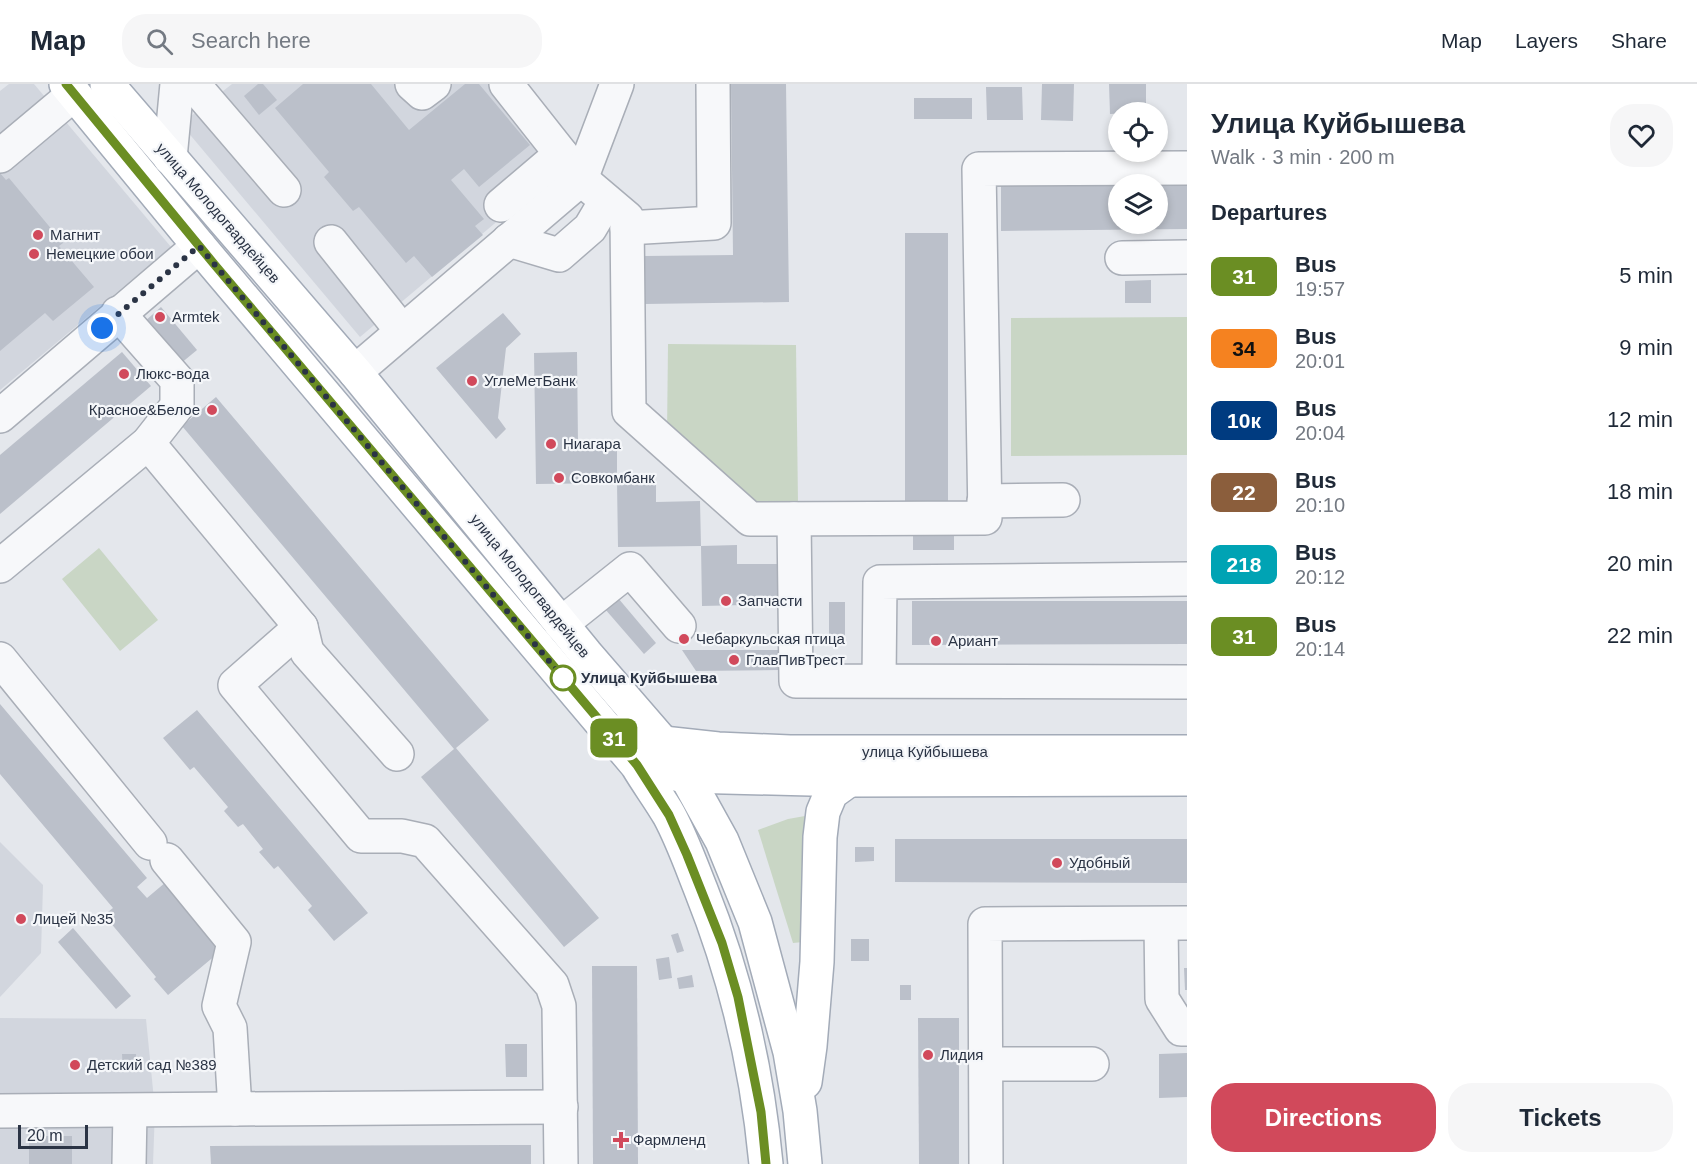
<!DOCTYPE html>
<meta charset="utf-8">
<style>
:root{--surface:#fff;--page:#f6f6f7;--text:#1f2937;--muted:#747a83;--line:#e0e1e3;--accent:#d1495b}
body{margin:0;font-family:Helvetica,sans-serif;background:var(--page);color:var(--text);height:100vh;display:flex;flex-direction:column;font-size:22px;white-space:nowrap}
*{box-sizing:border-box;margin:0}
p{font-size:20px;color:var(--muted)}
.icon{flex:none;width:33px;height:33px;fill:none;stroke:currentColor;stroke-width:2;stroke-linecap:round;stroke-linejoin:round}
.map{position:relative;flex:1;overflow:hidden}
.details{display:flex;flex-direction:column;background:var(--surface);width:510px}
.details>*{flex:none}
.badge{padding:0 12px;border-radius:9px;font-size:21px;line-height:39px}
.tools{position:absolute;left:1108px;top:18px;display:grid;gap:12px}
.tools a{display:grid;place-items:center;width:60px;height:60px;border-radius:50%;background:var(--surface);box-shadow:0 3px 9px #0003;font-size:30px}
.scale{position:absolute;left:18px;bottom:15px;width:70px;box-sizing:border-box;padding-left:6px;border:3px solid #2b3445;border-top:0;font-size:16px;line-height:21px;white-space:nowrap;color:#2b3445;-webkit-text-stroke:4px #f4f6f9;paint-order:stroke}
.you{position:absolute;width:30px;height:30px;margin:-15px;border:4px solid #fff;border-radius:50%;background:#1a73e8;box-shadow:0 0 0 9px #1a73e833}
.map>.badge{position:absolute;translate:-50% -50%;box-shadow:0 0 0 3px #fff}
h2{padding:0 24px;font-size:22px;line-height:54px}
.round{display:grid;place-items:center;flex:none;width:63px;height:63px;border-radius:24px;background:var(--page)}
.head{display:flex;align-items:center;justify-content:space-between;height:102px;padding:0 24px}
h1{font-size:28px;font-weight:700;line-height:45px}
.primary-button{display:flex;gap:12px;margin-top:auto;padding:12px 24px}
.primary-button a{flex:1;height:69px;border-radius:24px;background:var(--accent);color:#fff;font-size:24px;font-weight:700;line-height:69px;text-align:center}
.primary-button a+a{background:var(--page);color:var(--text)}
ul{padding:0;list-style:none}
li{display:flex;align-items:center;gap:18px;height:72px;padding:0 24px}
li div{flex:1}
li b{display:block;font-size:22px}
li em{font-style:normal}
li .badge{min-width:66px;font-weight:700;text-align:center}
header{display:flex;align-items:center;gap:36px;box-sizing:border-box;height:84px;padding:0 30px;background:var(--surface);border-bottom:2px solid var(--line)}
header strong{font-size:28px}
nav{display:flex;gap:33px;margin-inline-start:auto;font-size:21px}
.search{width:420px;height:54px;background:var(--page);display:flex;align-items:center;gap:15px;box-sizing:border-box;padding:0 21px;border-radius:24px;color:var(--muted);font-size:22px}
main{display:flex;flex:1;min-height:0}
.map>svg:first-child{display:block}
</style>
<header>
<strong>Map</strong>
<div class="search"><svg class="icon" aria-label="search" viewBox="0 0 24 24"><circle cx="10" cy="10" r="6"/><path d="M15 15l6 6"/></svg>Search here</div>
<nav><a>Map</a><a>Layers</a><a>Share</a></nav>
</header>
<main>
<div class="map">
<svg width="1187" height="1080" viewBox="0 0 1187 1080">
<rect width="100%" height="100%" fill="#e4e7ec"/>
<g fill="#d2d6de">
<polygon points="9,0 34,0 171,163 0,306 0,7"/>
<polygon points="232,0 501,0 565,80 360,253 181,40"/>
<polygon points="0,758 43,801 41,869 0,913"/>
<polygon points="0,934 146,935 155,1026 153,1080 0,1080"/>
</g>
<g fill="#c9d6c5">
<polygon points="1187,233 1187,371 1011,372 1011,234"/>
<polygon points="668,260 796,261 798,420 754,422 667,350"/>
<polygon points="99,464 158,536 120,567 62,495"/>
<polygon points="805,732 806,852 803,858 793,859 758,746 788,735"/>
</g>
<g fill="#bbc0ca">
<polygon points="258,0 263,0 277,16 259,31 244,12"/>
<polygon points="303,0 371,0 409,46 465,0 479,0 530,61 479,103 464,85 451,96 484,135 475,142 483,151 432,193 414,172 406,179 359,123 353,127 324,93 329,88 275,24"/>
<polygon points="731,0 786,0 789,218 645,220 645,172 733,171"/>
<polygon points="1042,0 1074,0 1073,37 1041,36"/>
<polygon points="1109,0 1146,0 1146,28 1110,30"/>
<polygon points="986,3 1022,3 1023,36 987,36"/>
<rect x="914" y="14" width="58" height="21"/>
<polygon points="0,89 6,96 9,94 63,159 59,162 94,203 53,237 45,229 0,267"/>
<polygon points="1119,99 1119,140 1158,140 1158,99 1187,99 1187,145 1001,147 1001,100"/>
<rect x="905" y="149" width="43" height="268"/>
<polygon points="1151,196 1151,219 1125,219 1125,197"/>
<polygon points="161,223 197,266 180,280 144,238"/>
<polygon points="503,229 521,250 506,264 498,334 506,345 496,355 436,284"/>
<polygon points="122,268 151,302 0,430 0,371"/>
<polygon points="577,268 578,360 617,359 617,399 536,400 534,269"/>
<polygon points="216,313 489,636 456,664 599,834 564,863 421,693 454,665 182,342"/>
<polygon points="656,398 656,418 700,417 701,462 737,461 737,480 782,480 782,520 702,522 701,462 618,463 617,399"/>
<rect x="913" y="442" width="41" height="24"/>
<polygon points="618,514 656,559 644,570 605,525"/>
<polygon points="912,517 1187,517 1187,560 912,561"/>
<rect x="829" y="518" width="16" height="34"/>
<polygon points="682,566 779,566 779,586 696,587"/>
<polygon points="0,620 147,794 137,803 147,814 166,798 223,865 168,911 154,895 156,893 104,831 113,824 0,690"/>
<polygon points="197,626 368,829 334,857 308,826 312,822 278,782 274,785 259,768 263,765 243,740 238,743 224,727 228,723 194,683 190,686 163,654"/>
<polygon points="895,755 1187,755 1187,799 895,798"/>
<polygon points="855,763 874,763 874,777 855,778"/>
<polygon points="73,844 131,912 116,925 58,858"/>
<polygon points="678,849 684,867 677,869 671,851"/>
<rect x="851" y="855" width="18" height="22"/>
<polygon points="669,873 672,894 659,896 656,875"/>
<polygon points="592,882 637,882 638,1080 593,1080"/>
<polygon points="1184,884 1187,884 1187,906 1185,906"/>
<polygon points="692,891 694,903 679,905 677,894"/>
<rect x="900" y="901" width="11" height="15"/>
<polygon points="918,934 959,934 959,1080 919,1080"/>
<polygon points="505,960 527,960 527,993 506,993"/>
<polygon points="1187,969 1187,1013 1159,1014 1159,970"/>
<polygon points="122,970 136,970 137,988 123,988"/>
<rect x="29" y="1052" width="43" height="28"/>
<polygon points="531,1061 531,1080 211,1080 210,1062"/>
</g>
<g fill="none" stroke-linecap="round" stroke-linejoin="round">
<defs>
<g id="minor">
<polyline points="193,0 284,106"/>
<polyline points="412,0 422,9 434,0"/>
<polyline points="506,0 581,95 627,134 629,327 750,435 985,434 979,85 1187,84"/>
<polyline points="0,72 74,10"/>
<polyline points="170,74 177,0"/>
<polyline points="501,121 561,70"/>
<polyline points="627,144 714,139 713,0"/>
<polyline points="509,156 559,171 590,144 606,117"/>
<polyline points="331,158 402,247"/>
<polyline points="1122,174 1187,173"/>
<polyline points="355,288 581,95 617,0"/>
<polyline points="0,332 199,162"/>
<polyline points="148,359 301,543 235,601 361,752 402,752 425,757 552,901 559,922 561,1080"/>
<polyline points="984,417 1063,416"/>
<polyline points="794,435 796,597 1187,598"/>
<polyline points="0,482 148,359 177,322 177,296 118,229"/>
<polyline points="561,540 630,485 679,542"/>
<polyline points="301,543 307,568 397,670"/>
<polyline points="0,575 150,759"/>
<polyline points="879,596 880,498 1187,495"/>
<polyline points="167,776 234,858 219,922 230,944 235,1025 561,1023"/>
<polyline points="1161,840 1162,915 1181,945 1187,945"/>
<polyline points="986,980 1092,980"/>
<polyline points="0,1027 235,1025"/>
<polyline points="129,1080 130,1027"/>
<polyline points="986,1080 985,840 1187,839"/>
</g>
<g id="major">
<path d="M 66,0 L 199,162 L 637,681 C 647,698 659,714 669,731 C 682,755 691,781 701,806 C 737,896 757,984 766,1080"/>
<polyline points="107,0 355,288 586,570 663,659 686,692 722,757 755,838 790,968 800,1027 805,1080"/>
<polyline points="653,668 663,659 718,665 790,668 1187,668"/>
<polyline points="670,689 686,692 849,696 1187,695"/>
<polyline points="805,998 810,962 817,878 820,753 823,728 831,709 849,696"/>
</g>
</defs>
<use href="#minor" stroke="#a9aeb7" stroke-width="36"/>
<use href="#major" stroke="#a3abb8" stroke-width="36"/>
<use href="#minor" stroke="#f7f8fa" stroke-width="33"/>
<use href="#major" stroke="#fff" stroke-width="33"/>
</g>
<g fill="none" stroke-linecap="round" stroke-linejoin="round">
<defs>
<polyline id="line" points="66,0 214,180 637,681 669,731 687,771 722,859 738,913 761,1028 766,1080"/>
</defs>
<use href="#line" stroke="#fff" stroke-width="14"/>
<use href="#line" stroke="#6b8e23" stroke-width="9"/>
<polyline stroke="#2b3445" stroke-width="6" stroke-dasharray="0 10.8" points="102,244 199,162 566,597 563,594"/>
</g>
<g fill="#d1495b" stroke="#f4f6f9" stroke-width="2">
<circle cx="38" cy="151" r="6"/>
<circle cx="34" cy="170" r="6"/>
<circle cx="160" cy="233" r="6"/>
<circle cx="124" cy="290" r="6"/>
<circle cx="472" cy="297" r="6"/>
<circle cx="212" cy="326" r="6"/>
<circle cx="551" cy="360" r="6"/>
<circle cx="559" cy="394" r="6"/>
<circle cx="726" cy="517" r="6"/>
<circle cx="684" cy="555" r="6"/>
<circle cx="936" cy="557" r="6"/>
<circle cx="734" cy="576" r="6"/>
<circle cx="1057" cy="779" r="6"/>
<circle cx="21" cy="835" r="6"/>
<circle cx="928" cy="971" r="6"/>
<circle cx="75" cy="981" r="6"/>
<path d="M618 1047h6v6h6v6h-6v6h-6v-6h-6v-6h6z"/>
</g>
<circle fill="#fff" stroke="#6b8e23" stroke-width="3" cx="563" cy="594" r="12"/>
<g text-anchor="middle" stroke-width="4.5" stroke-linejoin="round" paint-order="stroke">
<g font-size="15" fill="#2b3445" stroke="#f4f6f9">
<text transform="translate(218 129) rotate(49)" y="5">улица Молодогвардейцев</text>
<text transform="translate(530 502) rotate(51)" y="5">улица Молодогвардейцев</text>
<text x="925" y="673">улица Куйбышева</text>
</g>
<g font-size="15" fill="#2b3445" stroke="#f4f6f9" text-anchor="start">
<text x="50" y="156">Магнит</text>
<text x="46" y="175">Немецкие обои</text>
<text x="172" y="238">Armtek</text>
<text x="136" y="295">Люкс-вода</text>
<text x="484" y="302">УглеМетБанк</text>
<text x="200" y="331" text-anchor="end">Красное&amp;Белое</text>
<text x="563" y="365">Ниагара</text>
<text x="571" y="399">Совкомбанк</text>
<text x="738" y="522">Запчасти</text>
<text x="696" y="560">Чебаркульская птица</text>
<text x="948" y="562">Ариант</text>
<text x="746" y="581">ГлавПивТрест</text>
<text x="1069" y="784">Удобный</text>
<text x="33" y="840">Лицей №35</text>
<text x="940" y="976">Лидия</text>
<text x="87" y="986">Детский сад №389</text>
<text x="633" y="1061">Фармленд</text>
</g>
<g font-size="15" font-weight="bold" fill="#2b3445" stroke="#f4f6f9" text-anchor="start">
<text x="581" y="599">Улица Куйбышева</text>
</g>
</g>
</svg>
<div class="tools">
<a><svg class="icon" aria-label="locate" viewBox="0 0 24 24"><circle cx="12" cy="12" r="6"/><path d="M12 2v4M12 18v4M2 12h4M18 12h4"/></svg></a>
<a><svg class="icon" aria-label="layers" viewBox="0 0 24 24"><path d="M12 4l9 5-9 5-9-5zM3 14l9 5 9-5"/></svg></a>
</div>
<div class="scale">20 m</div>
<div class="you" style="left:102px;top:244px"></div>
<b class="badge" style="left:614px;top:654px;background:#6b8e23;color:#fff">31</b>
</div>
<section class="details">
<div class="head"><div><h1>Улица Куйбышева</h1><p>Walk · 3 min · 200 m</p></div><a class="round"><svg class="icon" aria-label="heart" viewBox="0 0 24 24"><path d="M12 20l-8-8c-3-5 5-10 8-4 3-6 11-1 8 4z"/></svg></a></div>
<h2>Departures</h2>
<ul>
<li><span class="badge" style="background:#6b8e23;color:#fff">31</span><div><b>Bus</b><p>19:57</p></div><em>5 min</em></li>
<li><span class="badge" style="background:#f58220;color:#111">34</span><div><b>Bus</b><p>20:01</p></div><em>9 min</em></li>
<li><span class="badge" style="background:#003b80;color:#fff">10к</span><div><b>Bus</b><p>20:04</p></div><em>12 min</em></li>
<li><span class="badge" style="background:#8b5e3c;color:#fff">22</span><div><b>Bus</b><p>20:10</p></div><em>18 min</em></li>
<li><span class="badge" style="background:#00a3b4;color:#fff">218</span><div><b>Bus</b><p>20:12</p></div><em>20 min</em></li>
<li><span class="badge" style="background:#6b8e23;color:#fff">31</span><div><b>Bus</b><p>20:14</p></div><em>22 min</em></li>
</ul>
<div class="primary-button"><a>Directions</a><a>Tickets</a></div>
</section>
</main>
